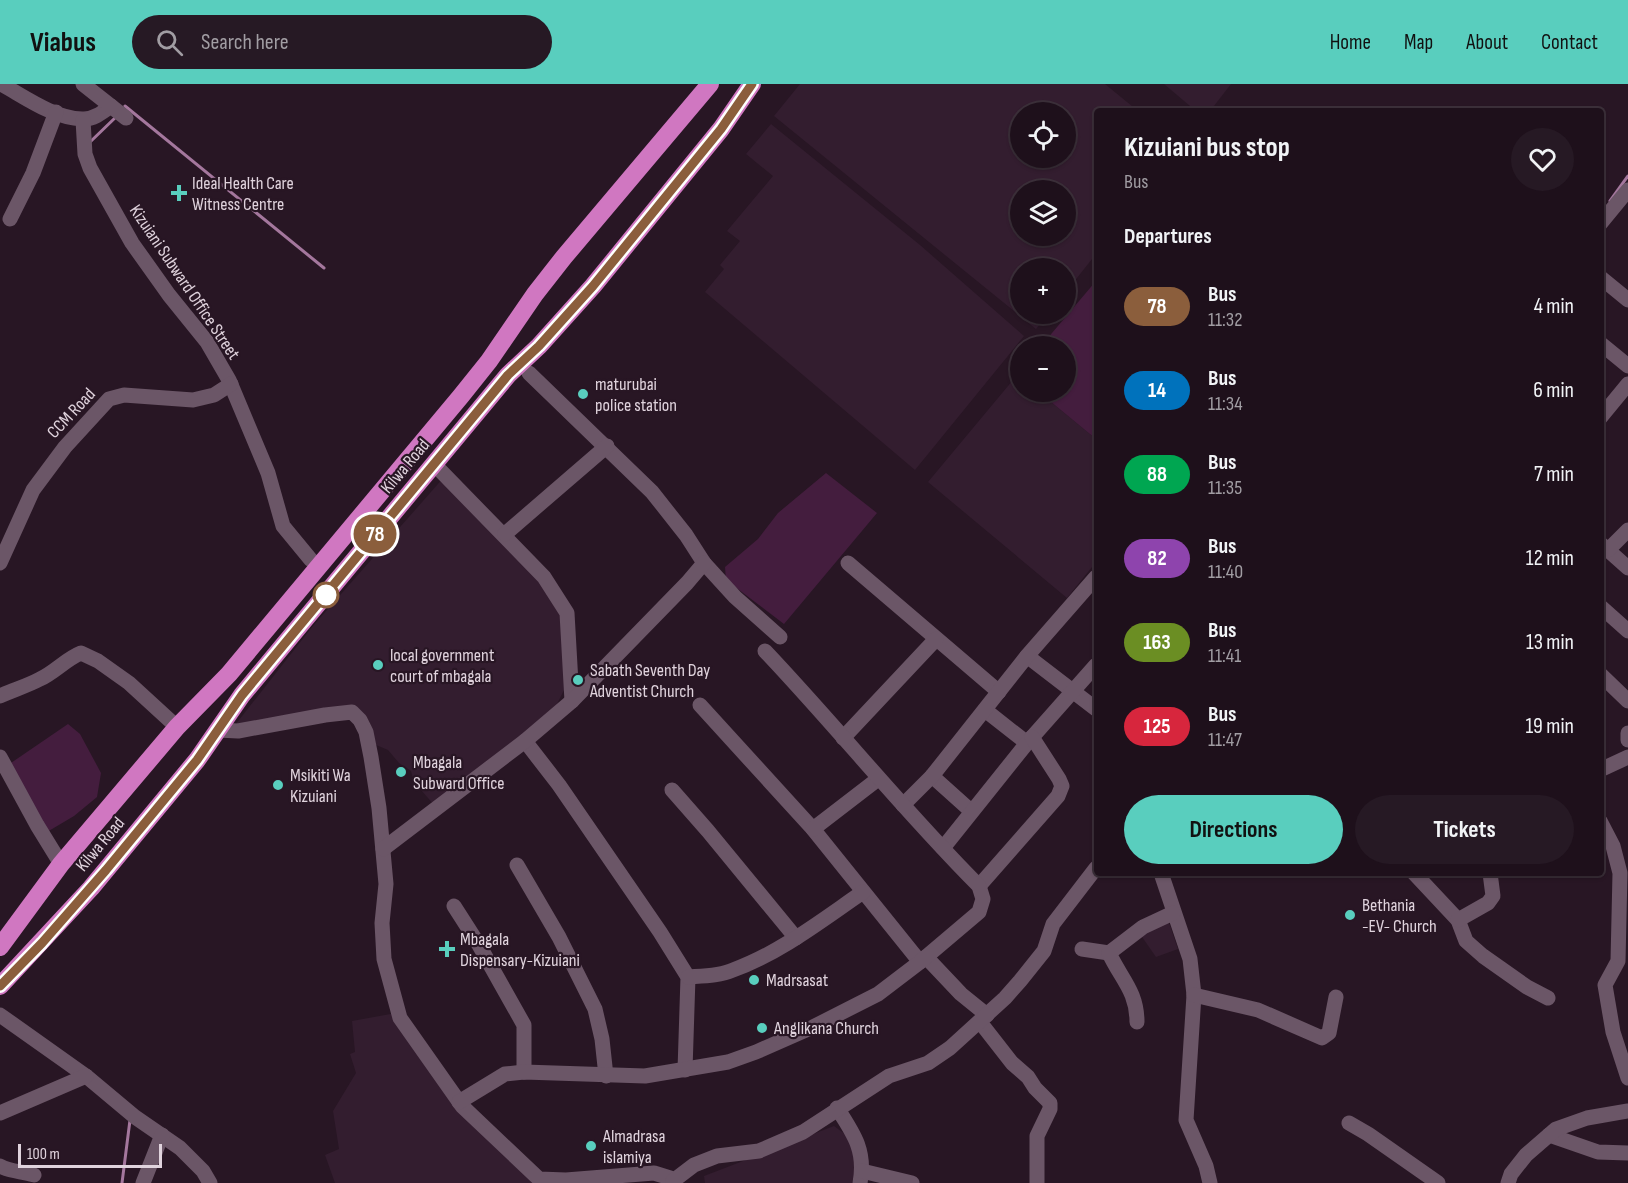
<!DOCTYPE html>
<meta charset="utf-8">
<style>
:root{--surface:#1e101b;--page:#261924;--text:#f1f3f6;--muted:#a19da3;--line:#3c303a;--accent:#59cebe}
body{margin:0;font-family:"Sofia Sans Condensed",sans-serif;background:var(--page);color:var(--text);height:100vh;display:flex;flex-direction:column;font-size:22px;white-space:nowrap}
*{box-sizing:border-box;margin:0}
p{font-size:20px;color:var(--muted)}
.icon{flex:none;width:33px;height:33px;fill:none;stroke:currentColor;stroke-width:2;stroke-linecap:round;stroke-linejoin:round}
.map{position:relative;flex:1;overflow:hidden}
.side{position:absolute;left:1094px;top:24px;width:510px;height:768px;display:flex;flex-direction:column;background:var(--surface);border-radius:6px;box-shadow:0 2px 4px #0004,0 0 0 2px var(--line)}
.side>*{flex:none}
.badge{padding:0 12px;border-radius:20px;font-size:21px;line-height:39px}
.tools{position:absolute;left:1010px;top:18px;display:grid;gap:12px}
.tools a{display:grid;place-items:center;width:66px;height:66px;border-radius:50%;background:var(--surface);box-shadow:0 2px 4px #0004,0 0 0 2px var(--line);font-size:30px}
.scale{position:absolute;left:18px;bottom:15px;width:144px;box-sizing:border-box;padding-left:6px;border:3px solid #e0d3dd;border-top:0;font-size:16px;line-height:21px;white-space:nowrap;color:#e0d3dd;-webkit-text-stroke:4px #281624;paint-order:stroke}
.map>.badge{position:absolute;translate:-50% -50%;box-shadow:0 0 0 3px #fff}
h2{padding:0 30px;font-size:22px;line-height:54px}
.round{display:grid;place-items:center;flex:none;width:63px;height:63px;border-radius:32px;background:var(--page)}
.head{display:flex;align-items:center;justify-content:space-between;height:102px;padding:0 30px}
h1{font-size:28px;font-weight:700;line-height:45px}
.primary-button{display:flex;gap:12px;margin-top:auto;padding:12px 30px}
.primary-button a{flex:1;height:69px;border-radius:36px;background:var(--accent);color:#111;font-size:24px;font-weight:700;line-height:69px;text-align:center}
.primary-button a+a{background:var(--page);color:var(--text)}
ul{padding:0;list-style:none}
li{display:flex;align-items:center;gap:18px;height:84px;padding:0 30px}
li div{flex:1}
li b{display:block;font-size:22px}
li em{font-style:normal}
li .badge{min-width:66px;font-weight:700;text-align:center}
header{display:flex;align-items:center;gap:36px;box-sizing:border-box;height:84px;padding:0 30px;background:var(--accent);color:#111}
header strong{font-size:28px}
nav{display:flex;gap:33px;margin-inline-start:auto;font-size:21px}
.search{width:420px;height:54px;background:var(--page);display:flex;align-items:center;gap:15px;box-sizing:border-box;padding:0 21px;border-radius:33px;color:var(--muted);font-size:22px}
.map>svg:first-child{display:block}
</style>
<header>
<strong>Viabus</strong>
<div class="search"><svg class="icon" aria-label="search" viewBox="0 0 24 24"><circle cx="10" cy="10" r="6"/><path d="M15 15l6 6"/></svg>Search here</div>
<nav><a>Home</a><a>Map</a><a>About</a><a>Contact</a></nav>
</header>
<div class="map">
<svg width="1628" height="1099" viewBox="0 0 1628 1099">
<rect width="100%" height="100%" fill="#281624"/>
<g fill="#331d2f" fill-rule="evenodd">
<path d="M 800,0 L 1105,0 L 1138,27 L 1096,27 L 1096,170 L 1065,209 L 1065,184 L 1020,184 L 1020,230 L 1048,230 L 1036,245 L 774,32 ZM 1065,28 L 1065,74 L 1020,74 L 1020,28 ZM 1065,106 L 1065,152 L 1020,152 L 1020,106 Z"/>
<polygon points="1164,0 1231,0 1210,27 1196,27"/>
<polygon points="771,40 920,161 1024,252 915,386 705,208 724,185 720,181 740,157 727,147 773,92 746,70"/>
<polygon points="1018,290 1020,308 1039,308 1096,355 1096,478 1067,514 928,398"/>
<polygon points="445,392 564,525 565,604 556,622 536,643 435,722 414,698 411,687 399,679 388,666 369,658 352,623 228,650 312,543"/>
<polygon points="1167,833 1178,865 1156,873 1140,850"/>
<polygon points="396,929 533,1099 335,1099 325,1071 339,1065 333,1027 356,989 350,970 355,968 352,937"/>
<polygon points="834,1042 853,1056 858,1072 852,1099 705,1099 704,1092"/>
</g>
<g fill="#441d3e">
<polygon points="1096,197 1096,355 1039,308 1065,308 1065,262 1041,262"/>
<polygon points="826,389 877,429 784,540 726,496 725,483 758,455 778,429"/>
<polygon points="68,640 80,650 101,689 97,713 74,732 47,748 8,681"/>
</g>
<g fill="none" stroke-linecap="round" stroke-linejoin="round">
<g stroke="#a4779d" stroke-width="3">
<polyline points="125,22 324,184"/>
<polyline points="89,59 117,32"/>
<polyline points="1610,117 1628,92"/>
<polyline points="122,1099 130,1036"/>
</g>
<g stroke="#6b5667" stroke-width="15">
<path d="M 1,0 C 25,13 53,34 82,35 C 93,36 103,28 111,22"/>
<polyline points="83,0 126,34"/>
<polyline points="83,36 85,70 90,84 132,159 169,211 207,258 229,296 268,389 283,442 311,476"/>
<polyline points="10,135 33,89 56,28"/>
<polyline points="1600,140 1628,106"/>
<polyline points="1600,193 1628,216"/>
<polyline points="1600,259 1628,282"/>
<polyline points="529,289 652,408 686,451 704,479 735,513 780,553"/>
<polyline points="1600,334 1628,300"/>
<polyline points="434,380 544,493 567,529 572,617"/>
<polyline points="505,450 607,362"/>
<polyline points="1600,459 1628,484"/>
<polyline points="1608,466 1628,446"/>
<polyline points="0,479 33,406 65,363 109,315 124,311 193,316 214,311 231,300"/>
<polyline points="848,479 999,608"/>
<polyline points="1600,522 1628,547"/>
<polyline points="1027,572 1096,625"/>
<polyline points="1600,590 1628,617"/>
<path d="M 0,612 C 13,606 27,602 40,595 C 55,588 66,575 81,569 L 98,577 L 129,599 L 177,643"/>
<polyline points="700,621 813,745 920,878"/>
<polyline points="985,626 1027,659"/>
<polyline points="218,646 238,647 325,631 352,628 360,636 366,648 371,673 379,724 386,800 382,839 384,875 400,934 462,1022 539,1095 566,1096 654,1089 670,1094 675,1099"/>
<polyline points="1628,649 1628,656"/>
<polyline points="843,654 936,555"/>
<polyline points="525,657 559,701 660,848 688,893 685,986"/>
<polyline points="0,673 37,741 61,780"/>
<polyline points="1600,686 1628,673"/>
<polyline points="932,692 971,727"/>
<polyline points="672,706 708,747 796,854"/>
<polyline points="903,721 932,692 1027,572 1096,493"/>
<polyline points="1600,737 1613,762 1620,789 1618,877 1605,901 1613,948 1628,994"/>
<polyline points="813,745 878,695"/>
<polyline points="943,764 1027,659 1096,581"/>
<polyline points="383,765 525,657 572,617 687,499 704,479"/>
<polyline points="517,781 559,853 595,925 602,955 606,992"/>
<polyline points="1161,789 1190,875 1194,911 1186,1036 1206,1082 1210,1099"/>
<polyline points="1414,789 1458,836 1466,857 1483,872 1527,903 1548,914"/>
<polyline points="979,802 1058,712 1062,702 1059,695 1032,653"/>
<polyline points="454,822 479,861 524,941 524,988"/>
<polyline points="1458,836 1488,819 1493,812 1490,789"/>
<polyline points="1082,865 1109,869"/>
<polyline points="926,873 961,910 987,931"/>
<path d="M 688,893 C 703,892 720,892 733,886 C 780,869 822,836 863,808"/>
<polyline points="1194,911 1258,926 1322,954 1329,949 1336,913"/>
<polyline points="0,931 86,992 135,1033 180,1064 203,1087 210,1099"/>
<polyline points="980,938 1012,979 1028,993 1035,1004 1050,1019 1050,1025 1037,1052 1037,1099"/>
<path d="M 1137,938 C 1137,907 1121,895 1109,869 L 1143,843 L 1173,829"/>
<path d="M 459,1018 L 505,990 L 524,988 L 645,992 L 728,978 L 756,968 L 813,943 L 878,910 L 920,878 L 979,828 L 983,815 L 979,802 C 904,727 838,644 765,567"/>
<path d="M 837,1024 C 854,1050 866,1067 860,1099"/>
<polyline points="0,1029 86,992"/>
<polyline points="1349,1039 1368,1050 1438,1099"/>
<polyline points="1549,1051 1598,1068 1628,1069"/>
<path d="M 0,1082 C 11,1088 22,1087 34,1091"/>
<polyline points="862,1087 912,1099"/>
<polyline points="673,1097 694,1081 717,1072 759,1067 803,1048 889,992 928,979 950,964 1005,914 1020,897 1044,867 1053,840 1096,784"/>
<polyline points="143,1099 162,1051"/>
<polyline points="1508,1099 1511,1090 1526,1071 1556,1045 1587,1034 1628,1027"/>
</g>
<g stroke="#d077c1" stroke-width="18">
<polyline points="0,863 61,780 177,643 229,590 461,312 489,277 535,210 564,173 710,0"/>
<polyline points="0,902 91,804 197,676 242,611 508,291 539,262 593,202 721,45 752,0"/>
</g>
</g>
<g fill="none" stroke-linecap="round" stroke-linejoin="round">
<defs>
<polyline id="line" points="0,902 42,859 106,786 197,676 242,611 508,291 539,262 593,202 721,45 752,0"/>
</defs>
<use href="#line" stroke="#fff" stroke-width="14"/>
<use href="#line" stroke="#8b5e3c" stroke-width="9"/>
</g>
<g fill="#59cebe" stroke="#281624" stroke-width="2">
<path d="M176 100h6v6h6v6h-6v6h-6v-6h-6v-6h6z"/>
<circle cx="583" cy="310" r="6"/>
<circle cx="378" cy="581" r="6"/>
<circle cx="578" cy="596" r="6"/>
<circle cx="401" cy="688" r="6"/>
<circle cx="278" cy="701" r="6"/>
<circle cx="1350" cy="831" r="6"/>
<path d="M444 856h6v6h6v6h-6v6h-6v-6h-6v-6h6z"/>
<circle cx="754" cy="896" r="6"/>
<circle cx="762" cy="944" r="6"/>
<circle cx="591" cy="1062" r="6"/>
</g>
<circle fill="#fff" stroke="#8b5e3c" stroke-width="3" cx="326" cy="511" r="12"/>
<g text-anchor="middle" stroke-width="4.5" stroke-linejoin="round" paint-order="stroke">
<g font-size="18" fill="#e0d3dd" stroke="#281624" text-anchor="start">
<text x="192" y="105">Ideal Health Care<tspan x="192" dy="21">Witness Centre</tspan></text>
<text x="595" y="306">maturubai<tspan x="595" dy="21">police station</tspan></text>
<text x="390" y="577">local government<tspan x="390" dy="21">court of mbagala</tspan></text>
<text x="590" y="592">Sabath Seventh Day<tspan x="590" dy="21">Adventist Church</tspan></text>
<text x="413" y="684">Mbagala<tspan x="413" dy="21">Subward Office</tspan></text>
<text x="290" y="697">Msikiti Wa<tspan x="290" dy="21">Kizuiani</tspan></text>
<text x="1362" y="827">Bethania<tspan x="1362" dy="21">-EV- Church</tspan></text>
<text x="460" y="861">Mbagala<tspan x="460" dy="21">Dispensary-Kizuiani</tspan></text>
<text x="766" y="902">Madrsasat</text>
<text x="774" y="950">Anglikana Church</text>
<text x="603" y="1058">Almadrasa<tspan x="603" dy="21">islamiya</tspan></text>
</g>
<g font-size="18" fill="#e0d3dd" stroke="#281624">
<text transform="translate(185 198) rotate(56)" y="6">Kizuiani Subward Office Street</text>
<text transform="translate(71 329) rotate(-47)" y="6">CCM Road</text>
<text transform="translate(405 382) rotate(-50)" y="6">Kilwa Road</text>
<text transform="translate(100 760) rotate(-50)" y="6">Kilwa Road</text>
</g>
</g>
</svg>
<div class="tools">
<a><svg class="icon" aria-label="locate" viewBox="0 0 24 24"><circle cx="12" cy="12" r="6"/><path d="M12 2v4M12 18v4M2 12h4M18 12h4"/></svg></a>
<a><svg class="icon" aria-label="layers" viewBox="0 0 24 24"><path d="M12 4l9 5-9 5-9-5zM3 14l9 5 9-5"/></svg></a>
<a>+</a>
<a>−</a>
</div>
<div class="scale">100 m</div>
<b class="badge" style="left:375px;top:450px;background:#8b5e3c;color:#fff">78</b>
<section class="side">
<div class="head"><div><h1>Kizuiani bus stop</h1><p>Bus</p></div><a class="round"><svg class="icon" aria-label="heart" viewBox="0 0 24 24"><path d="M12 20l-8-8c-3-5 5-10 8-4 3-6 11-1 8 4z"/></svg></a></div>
<h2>Departures</h2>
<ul>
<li><span class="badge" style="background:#8b5e3c;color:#fff">78</span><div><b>Bus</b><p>11:32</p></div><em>4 min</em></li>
<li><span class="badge" style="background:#0072bc;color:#fff">14</span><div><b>Bus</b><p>11:34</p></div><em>6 min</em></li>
<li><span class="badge" style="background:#00a651;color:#fff">88</span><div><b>Bus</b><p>11:35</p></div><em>7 min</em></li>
<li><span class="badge" style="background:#8e44ad;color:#fff">82</span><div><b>Bus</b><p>11:40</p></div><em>12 min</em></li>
<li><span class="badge" style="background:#6b8e23;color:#fff">163</span><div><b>Bus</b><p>11:41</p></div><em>13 min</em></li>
<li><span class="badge" style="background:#d7263d;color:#fff">125</span><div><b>Bus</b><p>11:47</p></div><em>19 min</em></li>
</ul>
<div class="primary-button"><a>Directions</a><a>Tickets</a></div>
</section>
</div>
